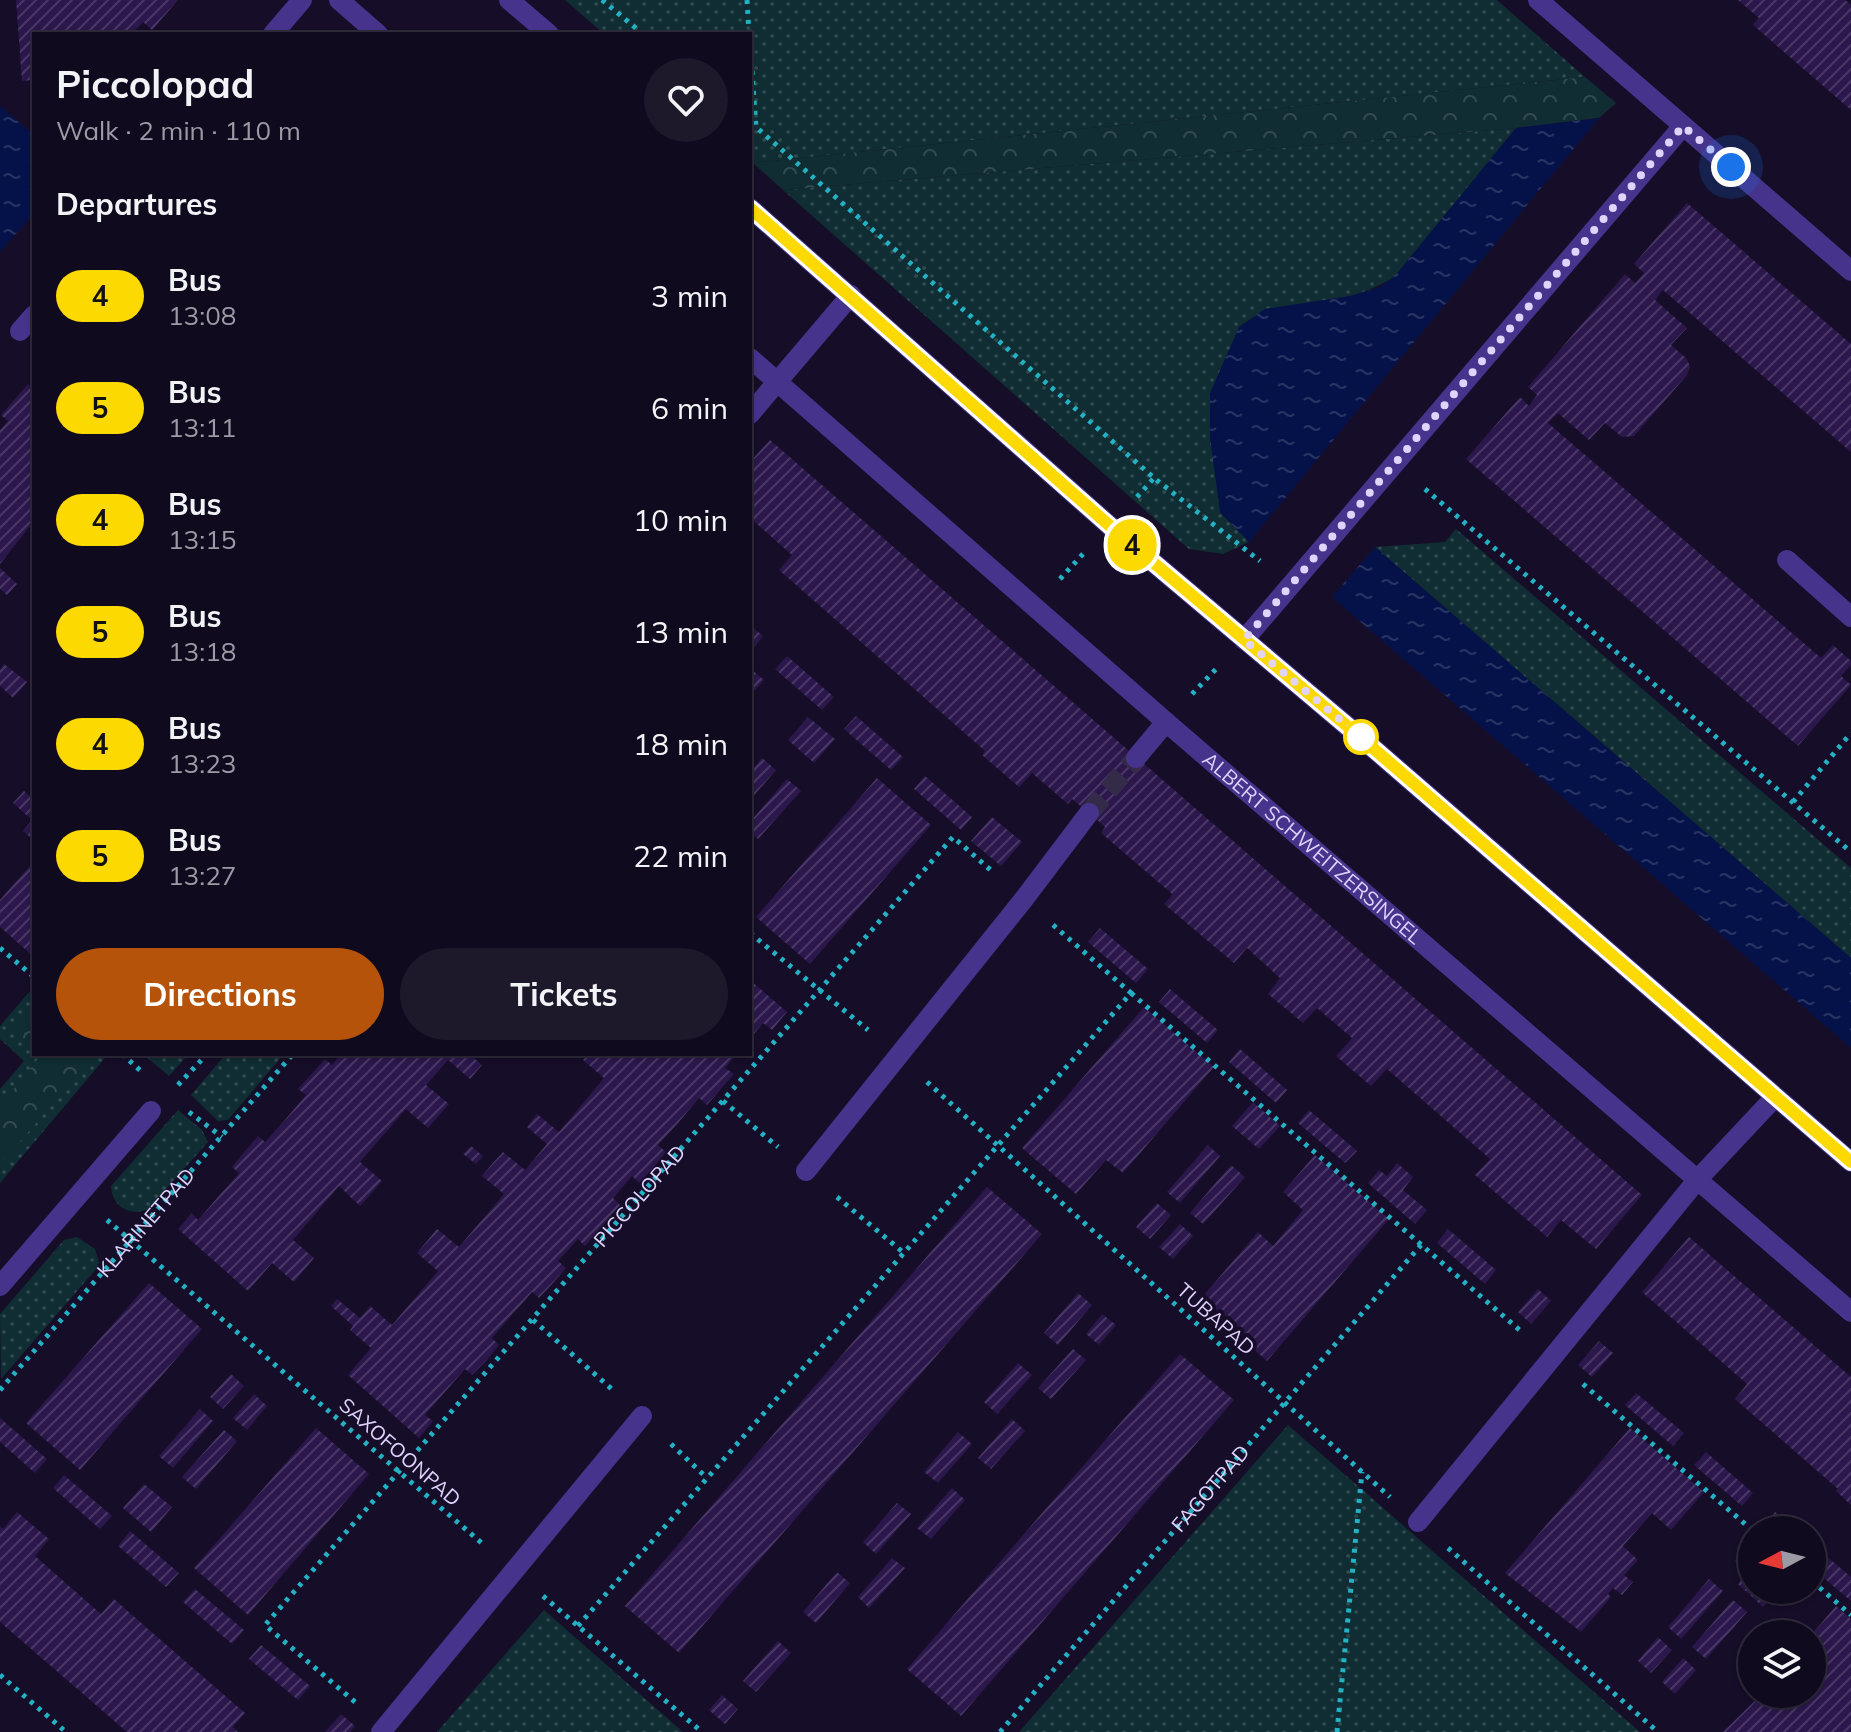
<!DOCTYPE html>
<meta charset="utf-8">
<style>
:root{--surface:#100a1e;--page:#1e182b;--text:#f1f3f6;--muted:#9c9aa4;--line:#302b3c;--accent:#b45309}
body{margin:0;font-family:Mulish,sans-serif;background:var(--page);color:var(--text);height:100vh;display:flex;flex-direction:column;font-size:30px;white-space:nowrap}
*{box-sizing:border-box;margin:0}
p{font-size:26px;color:var(--muted)}
.icon{flex:none;width:44px;height:44px;fill:none;stroke:currentColor;stroke-width:2;stroke-linecap:round;stroke-linejoin:round}
.map{position:relative;flex:1;overflow:hidden}
.side{position:absolute;left:32px;top:32px;width:720px;height:1024px;display:flex;flex-direction:column;background:var(--surface);border-radius:0px;box-shadow:0 2px 6px #0004,0 0 0 2px var(--line)}
.side>*{flex:none}
.badge{padding:0 16px;border-radius:26px;font-size:28px;line-height:52px}
.needle{width:52px;rotate:263deg}
.buttons{position:absolute;left:1738px;top:1516px;display:grid;gap:16px}
.buttons a{display:grid;place-items:center;width:88px;height:88px;border-radius:50%;background:var(--surface);box-shadow:0 2px 6px #0004,0 0 0 2px var(--line);font-size:40px}
.you{position:absolute;width:40px;height:40px;margin:-20px;border:6px solid #fff;border-radius:50%;background:#1a73e8;box-shadow:0 0 0 12px #1a73e833}
.map>.badge{position:absolute;translate:-50% -50%;box-shadow:0 0 0 4px #fff}
h2{padding:0 24px;font-size:30px;line-height:72px}
.round{display:grid;place-items:center;flex:none;width:84px;height:84px;border-radius:42px;background:var(--page)}
.head{display:flex;align-items:center;justify-content:space-between;height:136px;padding:0 24px}
h1{font-size:38px;font-weight:700;line-height:60px}
.primary-button{display:flex;gap:16px;margin-top:auto;padding:16px 24px}
.primary-button a{flex:1;height:92px;border-radius:48px;background:var(--accent);color:#fff;font-size:32px;font-weight:700;line-height:92px;text-align:center}
.primary-button a+a{background:var(--page);color:var(--text)}
ul{padding:0;list-style:none}
li{display:flex;align-items:center;gap:24px;height:112px;padding:0 24px}
li div{flex:1}
li b{display:block;font-size:30px}
li em{font-style:normal}
li .badge{min-width:88px;font-weight:700;text-align:center}
.map>svg:first-child{display:block}
</style>
<div class="map">
<svg width="1851" height="1732" viewBox="0 0 1851 1732">
<defs>
<pattern id="green-dots" width="8" height="8" patternUnits="userSpaceOnUse" patternTransform="scale(2)"><rect width="8" height="8" fill="#0f2d32"/><path d="M2 2h.1M6 6h.1" fill="none" stroke="#324b51" stroke-width="1.8" stroke-linecap="round"/></pattern>
<pattern id="forest-crowns" width="20" height="18" patternUnits="userSpaceOnUse" patternTransform="scale(2)"><rect width="20" height="18" fill="#0f2d32"/><path d="M2 6a3 3 0 1 1 6 0M12 15a3 3 0 1 1 6 0" fill="none" stroke="#324b51"/></pattern>
<pattern id="water-ripples" width="26" height="14" patternUnits="userSpaceOnUse" patternTransform="scale(2)"><rect width="26" height="14" fill="#051249"/><path d="M2 4q2-2 4 0t4 0M15 11q2-2 4 0t4 0" fill="none" stroke="#293464"/></pattern>
<pattern id="building-hatch" width="6" height="6" patternUnits="userSpaceOnUse" patternTransform="scale(2)"><rect width="6" height="6" fill="#2b174b"/><path d="M-1 1l2-2M0 6l6-6M5 7l2-2" fill="none" stroke="#493866"/></pattern>
</defs>
<rect width="100%" height="100%" fill="#160d28"/>
<g fill="url(#green-dots)">
<polygon points="565,0 1497,0 1585,77 753,163 750,160 750,34 604,34"/>
<path d="M 1516,128 L 1395,276 C 1358,302 1309,303 1265,309 L 1220,512 L 1249,542 L 1223,554 L 1189,549 L 783,190 Z"/>
<polygon points="1456,529 1851,868 1851,958 1375,547 1445,542"/>
<polygon points="30,991 34,994 34,1054 104,1054 105,1058 0,1183 0,1089 24,1061 0,1039 0,1026"/>
<polygon points="143,1054 189,1054 169,1076"/>
<polygon points="226,1054 284,1054 228,1120 218,1121 191,1095"/>
<path d="M 178,1110 L 202,1130 L 208,1142 L 147,1210 C 128,1216 112,1206 111,1186 Z"/>
<polygon points="77,1237 95,1249 99,1262 97,1268 1,1379 0,1314 64,1240"/>
<polygon points="1288,1425 1640,1732 1019,1732"/>
<polygon points="544,1610 683,1732 437,1732"/>
</g>
<g fill="url(#forest-crowns)">
<polygon points="1585,77 1616,103 1599,118 1516,128 783,190 753,163"/>
<polygon points="31,1007 34,1009 34,1054 89,1054 93,1057 0,1165 0,1106 38,1059 11,1033"/>
</g>
<g fill="url(#water-ripples)">
<polygon points="0,106 34,135 34,213 0,252"/>
<polygon points="1599,118 1249,542 1220,512 1210,437 1210,393 1239,327 1265,309 1350,296 1378,288 1395,276 1516,128"/>
<polygon points="1375,547 1851,958 1851,1048 1332,597"/>
</g>
<g fill="url(#building-hatch)">
<polygon points="16,0 178,0 152,30 143,22 132,34 34,34 34,80 22,81"/>
<polygon points="1738,0 1845,0 1851,5 1851,110 1753,25 1759,18"/>
<polygon points="1687,203 1851,344 1851,452 1663,290 1655,300 1687,328 1671,345 1687,359 1690,367 1687,375 1634,436 1622,437 1605,423 1589,440 1558,413 1548,423 1821,658 1833,645 1851,661 1851,665 1841,676 1851,685 1798,746 1466,459 1520,397 1529,406 1537,395 1528,387 1625,274 1635,283 1644,273 1634,264"/>
<polygon points="28,384 34,389 34,521 0,564 0,430 8,421 1,415"/>
<polygon points="770,440 1642,1195 1596,1249 1561,1220 1547,1237 1475,1175 1490,1159 1387,1069 1371,1086 1336,1056 1352,1038 1317,1008 1303,1023 1268,994 1280,978 1247,948 1234,963 1164,904 1172,895 1171,893 1101,833 1105,827 1089,813 1072,799 1068,804 1032,773 1019,787 982,755 985,751 779,570 792,555 750,518 750,462"/>
<polygon points="0,568 17,584 7,595 0,589"/>
<polygon points="750,625 763,636 753,649 750,647"/>
<polygon points="787,656 834,697 822,710 775,669"/>
<polygon points="4,664 27,682 13,698 0,686 0,670"/>
<polygon points="750,668 764,680 750,696"/>
<polygon points="856,716 903,757 891,770 844,729"/>
<polygon points="808,717 835,739 814,763 788,740"/>
<polygon points="762,758 776,770 750,800 750,772"/>
<polygon points="925,776 972,817 961,830 914,789"/>
<polygon points="877,778 931,825 810,964 756,917"/>
<polygon points="787,779 801,791 758,839 750,832 750,822"/>
<polygon points="24,791 34,800 34,841 23,831 32,820 13,803"/>
<polygon points="992,817 1022,842 1001,866 971,841"/>
<polygon points="34,861 34,957 0,927 0,900"/>
<polygon points="1100,928 1148,969 1136,983 1088,942"/>
<polygon points="750,980 787,1012 772,1030 763,1023 750,1039"/>
<polygon points="1170,989 1218,1030 1207,1043 1159,1002"/>
<polygon points="1144,1007 1214,1067 1123,1173 1106,1160 1076,1194 1022,1148"/>
<polygon points="1240,1049 1287,1090 1276,1103 1229,1062"/>
<polygon points="341,1054 469,1054 482,1065 470,1079 448,1060 426,1085 449,1104 428,1128 406,1109 360,1162 382,1181 371,1194 360,1206 339,1186 293,1240 314,1258 294,1282 272,1263 248,1291 178,1229 192,1213 198,1220 239,1173 232,1167 244,1152 258,1136 265,1142 285,1120 306,1095 298,1089 325,1059 332,1065"/>
<polygon points="589,1054 737,1054 725,1068 734,1074 707,1105 699,1098 678,1123 658,1145 666,1152 653,1168 639,1183 632,1176 613,1198 620,1205 585,1246 578,1239 558,1261 566,1268 553,1283 539,1298 532,1292 492,1338 499,1345 486,1361 472,1375 465,1369 444,1393 425,1415 433,1421 419,1438 348,1375 371,1348 350,1330 353,1326 331,1306 337,1299 360,1318 370,1306 392,1325 438,1271 417,1253 437,1229 459,1247 504,1194 482,1176 492,1164 503,1152 525,1170 547,1144 527,1127 537,1114 559,1132 604,1078 583,1060"/>
<polygon points="1253,1102 1280,1126 1259,1149 1232,1126"/>
<polygon points="1309,1110 1357,1151 1345,1163 1298,1123"/>
<polygon points="1208,1145 1220,1156 1180,1203 1167,1192"/>
<polygon points="471,1146 483,1156 476,1164 463,1154"/>
<polygon points="1315,1155 1389,1219 1267,1361 1199,1301 1258,1232 1273,1246 1303,1210 1283,1192"/>
<polygon points="1397,1163 1413,1177 1403,1190 1427,1210 1415,1224 1368,1183 1379,1170 1387,1176"/>
<polygon points="1231,1165 1245,1177 1203,1224 1190,1213"/>
<polygon points="987,1187 1042,1234 679,1653 625,1606"/>
<polygon points="1157,1203 1171,1215 1150,1239 1136,1227"/>
<polygon points="1180,1224 1193,1236 1173,1259 1159,1247"/>
<polygon points="1448,1229 1496,1270 1485,1284 1437,1243"/>
<polygon points="1689,1237 1851,1377 1851,1505 1836,1491 1838,1489 1735,1399 1747,1384 1642,1292"/>
<polygon points="149,1283 202,1329 80,1470 26,1423"/>
<polygon points="1538,1289 1551,1301 1531,1324 1518,1312"/>
<polygon points="1078,1293 1092,1305 1058,1345 1044,1333"/>
<polygon points="1102,1314 1116,1325 1099,1345 1086,1334"/>
<polygon points="1599,1341 1613,1353 1592,1377 1578,1365"/>
<polygon points="1073,1349 1086,1360 1051,1399 1038,1388"/>
<polygon points="1180,1354 1234,1400 961,1716 907,1669"/>
<polygon points="1018,1363 1032,1375 997,1414 984,1402"/>
<polygon points="231,1374 244,1386 223,1409 210,1397"/>
<polygon points="1636,1393 1684,1433 1673,1446 1625,1405"/>
<polygon points="254,1394 267,1406 247,1430 233,1418"/>
<polygon points="200,1409 213,1421 173,1468 159,1456"/>
<polygon points="0,1418 47,1459 35,1473 0,1442"/>
<polygon points="1012,1419 1025,1431 991,1469 978,1458"/>
<polygon points="316,1428 369,1474 248,1615 194,1568"/>
<polygon points="1630,1428 1704,1492 1671,1530 1652,1513 1623,1546 1638,1560 1624,1575 1633,1582 1622,1595 1613,1588 1608,1594 1611,1597 1581,1632 1505,1573"/>
<polygon points="224,1430 237,1441 196,1489 182,1477"/>
<polygon points="958,1432 972,1444 938,1483 924,1472"/>
<polygon points="1706,1452 1753,1493 1742,1506 1694,1465"/>
<polygon points="64,1475 112,1516 100,1529 53,1488"/>
<polygon points="144,1484 172,1507 151,1532 123,1508"/>
<polygon points="952,1488 965,1500 931,1539 917,1528"/>
<polygon points="897,1503 911,1514 876,1554 863,1542"/>
<polygon points="17,1512 49,1539 35,1556 101,1614 114,1599 148,1629 245,1713 233,1727 238,1732 127,1732 0,1622 0,1526 3,1529"/>
<polygon points="1775,1512 1796,1530 1768,1530 1764,1527"/>
<polygon points="130,1531 179,1573 166,1587 118,1546"/>
<polygon points="1752,1541 1752,1590 1778,1590 1763,1607 1738,1584 1747,1572 1735,1561"/>
<polygon points="1812,1544 1851,1577 1851,1601 1812,1568"/>
<polygon points="892,1558 905,1568 869,1608 858,1597"/>
<polygon points="837,1572 850,1583 816,1623 803,1612"/>
<polygon points="1709,1579 1723,1591 1681,1639 1668,1627"/>
<polygon points="195,1589 244,1630 232,1644 183,1602"/>
<polygon points="1733,1600 1747,1612 1706,1659 1692,1647"/>
<polygon points="1836,1606 1851,1619 1851,1732 1723,1732 1762,1694 1812,1694 1812,1634"/>
<polygon points="1658,1637 1672,1650 1651,1673 1638,1661"/>
<polygon points="778,1641 791,1653 756,1692 743,1681"/>
<polygon points="261,1645 310,1686 298,1700 249,1659"/>
<polygon points="1683,1658 1696,1670 1675,1694 1662,1682"/>
<polygon points="722,1695 738,1709 725,1724 709,1710"/>
<polygon points="341,1714 355,1726 350,1732 325,1732"/>
</g>
<g fill="none" stroke-linecap="round" stroke-linejoin="round">
<polyline stroke="#342b48" stroke-width="20" stroke-dasharray="20 10" stroke-linecap="butt" points="1089,813 1136,758"/>
<g stroke="#23b1c4" stroke-width="5" stroke-dasharray="4 6" stroke-linecap="butt">
<polyline points="602,0 643,34"/>
<polyline points="747,0 749,34"/>
<polyline points="750,41 756,127 1154,478 1260,561"/>
<polyline points="1425,489 1851,852"/>
<polyline points="1137,497 1154,478"/>
<polyline points="1060,579 1083,554"/>
<polyline points="1192,694 1218,667"/>
<polyline points="1793,802 1851,733"/>
<polyline points="750,933 868,1030"/>
<polyline points="0,948 34,977"/>
<polyline points="1131,993 1523,1333"/>
<polyline points="122,1054 142,1072"/>
<polyline points="927,1082 1390,1497"/>
<polyline points="178,1085 207,1054"/>
<polyline points="723,1101 778,1147"/>
<polyline points="189,1112 222,1137"/>
<polyline points="837,1197 904,1253"/>
<polyline points="107,1220 484,1545"/>
<polyline points="533,1320 614,1391"/>
<polyline points="1583,1384 1752,1530"/>
<path id="s1" d="M 0,1390 L 293,1054"/>
<polyline points="671,1444 707,1478"/>
<polyline points="1448,1548 1658,1732"/>
<polyline points="1812,1581 1851,1615"/>
<polyline points="543,1596 702,1732"/>
<polyline points="578,1626 1131,993 1052,924"/>
<polyline points="0,1675 66,1732"/>
<path id="s2" d="M 355,1702 L 265,1625 L 953,837 L 994,873"/>
<path id="s3" d="M 1000,1732 L 1421,1245"/>
<polyline points="1337,1732 1362,1472"/>
</g>
<g stroke="#46338b" stroke-width="20">
<polyline points="339,0 378,34"/>
<polyline points="509,0 549,34"/>
<polyline points="1538,0 1851,271"/>
<polyline points="273,34 302,0"/>
<polyline points="750,208 1110,526 1359,736 1851,1162"/>
<polyline points="20,331 34,315"/>
<path id="s4" d="M 750,358 L 1166,722 L 1851,1312"/>
<polyline points="750,414 851,295"/>
<polyline points="1787,560 1851,617"/>
<polyline points="1244,640 1683,126"/>
<polyline points="1136,758 1166,722"/>
<polyline points="806,1171 1024,899 1089,813"/>
<polyline points="0,1286 151,1111"/>
<polyline points="1418,1522 1698,1179 1775,1097"/>
<polyline points="381,1732 642,1416"/>
</g>
</g>
<g fill="none" stroke-linecap="round" stroke-linejoin="round">
<defs>
<polyline id="line" points="750,208 1110,526 1359,736 1851,1162"/>
</defs>
<use href="#line" stroke="#fff" stroke-width="18"/>
<use href="#line" stroke="#fcd900" stroke-width="12"/>
<polyline stroke="#e0d4ff" stroke-width="8" stroke-dasharray="0 14.4" points="1361,737 1244,640 1683,126 1731,167"/>
</g>
<circle fill="#fff" stroke="#fcd900" stroke-width="4" cx="1361" cy="737" r="16"/>
<g text-anchor="middle" stroke-width="8" stroke-linejoin="round" paint-order="stroke">
<g font-size="20" fill="#e0d4ff" stroke="#160d28">
<text dy="7" stroke="none"><textPath href="#s4" startOffset="746">ALBERT SCHWEITZERSINGEL</textPath></text>
<text dy="7" stroke="none"><textPath href="#s2" startOffset="688">PICCOLOPAD</textPath></text>
<text dy="7" stroke="none"><textPath href="#s1" startOffset="222">KLARINETPAD</textPath></text>
<text transform="translate(1216 1319) rotate(42)" y="7">TUBAPAD</text>
<text transform="translate(400 1452) rotate(41)" y="7">SAXOFOONPAD</text>
<text dy="7" stroke="none"><textPath href="#s3" startOffset="322">FAGOTPAD</textPath></text>
</g>
</g>
</svg>
<div class="buttons">
<a><svg class="needle" viewBox="-14 -14 28 28"><path d="M0-13l5 13h-10z" fill="#e53935"/><path d="M0 13l5-13h-10z" fill="#9c9aa4"/></svg></a>
<a><svg class="icon" aria-label="layers" viewBox="0 0 24 24"><path d="M12 4l9 5-9 5-9-5zM3 14l9 5 9-5"/></svg></a>
</div>
<div class="you" style="left:1731px;top:167px"></div>
<b class="badge" style="left:1132px;top:545px;background:#fcd900;color:#111">4</b>
<section class="side">
<div class="head"><div><h1>Piccolopad</h1><p>Walk · 2 min · 110 m</p></div><a class="round"><svg class="icon" aria-label="heart" viewBox="0 0 24 24"><path d="M12 20l-8-8c-3-5 5-10 8-4 3-6 11-1 8 4z"/></svg></a></div>
<h2>Departures</h2>
<ul>
<li><span class="badge" style="background:#fcd900;color:#111">4</span><div><b>Bus</b><p>13:08</p></div><em>3 min</em></li>
<li><span class="badge" style="background:#fcd900;color:#111">5</span><div><b>Bus</b><p>13:11</p></div><em>6 min</em></li>
<li><span class="badge" style="background:#fcd900;color:#111">4</span><div><b>Bus</b><p>13:15</p></div><em>10 min</em></li>
<li><span class="badge" style="background:#fcd900;color:#111">5</span><div><b>Bus</b><p>13:18</p></div><em>13 min</em></li>
<li><span class="badge" style="background:#fcd900;color:#111">4</span><div><b>Bus</b><p>13:23</p></div><em>18 min</em></li>
<li><span class="badge" style="background:#fcd900;color:#111">5</span><div><b>Bus</b><p>13:27</p></div><em>22 min</em></li>
</ul>
<div class="primary-button"><a>Directions</a><a>Tickets</a></div>
</section>
</div>
